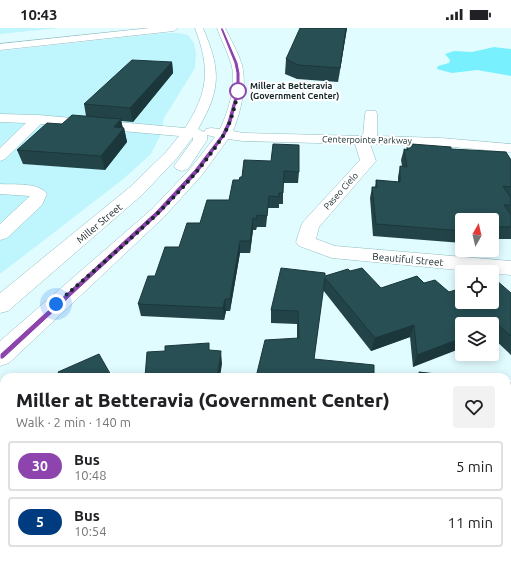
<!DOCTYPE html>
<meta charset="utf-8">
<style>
:root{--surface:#fff;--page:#f2f2f2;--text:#202124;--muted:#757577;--line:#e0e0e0}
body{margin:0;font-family:Ubuntu,sans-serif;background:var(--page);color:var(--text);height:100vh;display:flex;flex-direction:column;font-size:15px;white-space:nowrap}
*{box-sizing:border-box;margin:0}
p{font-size:13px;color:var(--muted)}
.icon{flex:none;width:22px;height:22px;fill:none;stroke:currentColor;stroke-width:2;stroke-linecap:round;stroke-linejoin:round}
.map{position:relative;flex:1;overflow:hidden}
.details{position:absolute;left:0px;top:345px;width:511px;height:188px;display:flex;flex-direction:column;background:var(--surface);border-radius:12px 12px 0 0;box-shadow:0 2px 10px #0003}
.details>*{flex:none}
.badge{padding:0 8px;border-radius:13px;font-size:14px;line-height:26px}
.needle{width:26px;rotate:8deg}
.fabs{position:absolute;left:455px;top:185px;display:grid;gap:8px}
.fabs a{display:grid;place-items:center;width:44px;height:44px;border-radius:4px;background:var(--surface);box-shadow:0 2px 10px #0003;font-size:20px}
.you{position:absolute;width:20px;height:20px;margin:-10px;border:3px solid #fff;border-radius:50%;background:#1a73e8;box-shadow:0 0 0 6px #1a73e833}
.map>.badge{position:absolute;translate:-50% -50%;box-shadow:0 0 0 2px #fff}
.round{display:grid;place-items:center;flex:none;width:42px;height:42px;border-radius:4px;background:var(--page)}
.headline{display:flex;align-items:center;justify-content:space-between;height:68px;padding:0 16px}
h1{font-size:19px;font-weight:800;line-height:30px}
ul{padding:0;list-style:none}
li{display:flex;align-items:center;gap:12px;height:50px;margin:0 8px 6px;padding:0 8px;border:2px solid var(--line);border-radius:4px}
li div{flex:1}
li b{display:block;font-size:15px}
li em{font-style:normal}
li .badge{min-width:44px;font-weight:700;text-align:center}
.status{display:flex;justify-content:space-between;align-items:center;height:28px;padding:0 20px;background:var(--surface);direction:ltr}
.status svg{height:11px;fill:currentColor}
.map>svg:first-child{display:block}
</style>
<div class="status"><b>10:43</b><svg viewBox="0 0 49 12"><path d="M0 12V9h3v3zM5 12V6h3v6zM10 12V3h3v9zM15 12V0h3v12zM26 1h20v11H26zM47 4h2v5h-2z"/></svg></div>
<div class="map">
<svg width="511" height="533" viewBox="0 0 511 533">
<rect width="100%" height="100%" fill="#e1fcff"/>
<g fill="#bff5fc">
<polygon points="0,0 59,0 0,6"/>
<polygon points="164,5 178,5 188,7 194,15 196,26 195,40 164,90 160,108 151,126 122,152 0,246 0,23"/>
</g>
<polygon fill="#79f0fe" points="494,19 511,21 511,48 477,42 452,45 437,41 438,38 449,35 450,32 445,26 454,23 472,24"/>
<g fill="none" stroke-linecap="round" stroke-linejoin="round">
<defs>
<g id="minor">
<path d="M 195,0 L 203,0 C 221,42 221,62 198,101 L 204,104 L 206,101 L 211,100 L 220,101 C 229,82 237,55 231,35 C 227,23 221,11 217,0 L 225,0 C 231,12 238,24 242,37 C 247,58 241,83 233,103 L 243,105 L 363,108 L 365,86 L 366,83 L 376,83 L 377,86 L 377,108 L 441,110 L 511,116 L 511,124 L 441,118 L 370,116 L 376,133 L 319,199 L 316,211 L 335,218 L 511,233 L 511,247 L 332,230 L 299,218 L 296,214 L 301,198 L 303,194 L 360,132 L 355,116 L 243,113 L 228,111 L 202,147 L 164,189 L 9,335 L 0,338 L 0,313 L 152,181 L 190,141 L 215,109 L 207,107 L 207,112 L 188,141 L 182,143 L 176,141 L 174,138 L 193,112 L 193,109 L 177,130 L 142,167 L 8,283 L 0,285 L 0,265 L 130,159 L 166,124 L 179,108 L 41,96 L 5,131 L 0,133 L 0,120 L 26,95 L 0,94 L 0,86 L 38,87 L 185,100 C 209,63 210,40 195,0 Z"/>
<path d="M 0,156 C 13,157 39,154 47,166 L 42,177 L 7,210 L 0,212 L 0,196 L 30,168 L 0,166 Z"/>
<polygon points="507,507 511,508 511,533 493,533 492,529 507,529"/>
<polygon points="199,529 235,529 233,533 197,533"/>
</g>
<polygon id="highway" points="150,0 178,0 174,3 0,22 0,16"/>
</defs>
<use href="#minor" stroke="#91bcc1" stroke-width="1"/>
<use href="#highway" stroke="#91bcc1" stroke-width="1"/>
<use href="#minor" fill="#fff" fill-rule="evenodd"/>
<use href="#highway" fill="#fff" fill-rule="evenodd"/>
</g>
<g fill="#224448">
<polygon points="347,0 338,54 297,51 285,46 286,31"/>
<polygon points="172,34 173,45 133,94 121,93 123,100 124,100 127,114 105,142 23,136 17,122 62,96 86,88 84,76"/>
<polygon points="412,116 451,121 511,132 511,211 494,211 492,215 492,192 462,192 462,215 373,208 370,170 372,159 375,159 376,152 398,154 398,149 400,138 402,138 401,132 404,121 406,122 407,118 411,118"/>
<polygon points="244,132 299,144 298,155 283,155 283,176 279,176 279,180 268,180 266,199 257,199 256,202 253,202 250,225 240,225 230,283 226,283 224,292 141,288 138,276 155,248 200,195 229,172 239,152 242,149"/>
<polygon points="350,243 381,260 424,255 449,264 511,265 511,327 492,309 492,296 413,339 410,309 371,323 323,262 314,331 256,349 297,310 297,296 271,295 271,282 325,248"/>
<polygon points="419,344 462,349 417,349"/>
<polygon points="507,354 511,355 511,459 510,461 507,460"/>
</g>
<g fill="#1b373b">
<polygon points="346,0 347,0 338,54 340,40"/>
<polygon points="172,34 173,45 133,94 130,80"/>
<polygon points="121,91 123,102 124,100 127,114 105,142 101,128 114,99"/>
<polygon points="253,190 253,202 250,225 250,213"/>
<polygon points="240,213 240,225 230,283 230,271"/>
<polygon points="225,271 226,283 224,292 223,280"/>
<polygon points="497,296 492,306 492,298"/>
<polygon points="414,297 410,309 371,323 375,310"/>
<polygon points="462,310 462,320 413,339 417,327"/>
<polygon points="221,323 222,336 220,349 217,349"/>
<polygon points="74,529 86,529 84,533 72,533"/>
</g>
<g fill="#274f54" stroke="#1b373b">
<polygon points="300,0 346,0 340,40 298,37 286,31"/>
<polygon points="132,32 172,34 130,80 84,76"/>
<polygon points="72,87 121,91 114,99 124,100 101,128 17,122 47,95 62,96"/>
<polygon points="273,116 299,117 299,144 284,143 283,165 279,165 279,169 269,168 267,188 257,187 256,191 253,190 250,213 240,213 230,271 225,271 223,280 138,276 148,248 155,248 165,219 179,219 187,195 200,195 207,172 229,172 233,152 239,152 240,149 242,149 244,132 271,133"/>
<polygon points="412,116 451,119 451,121 506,124 511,132 511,159 503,158 511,170 511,177 504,177 511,187 511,199 493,199 496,205 492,205 492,192 462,192 462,203 376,196 372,159 377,159 376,152 400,154 400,138 407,139 404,121 408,122 407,118 412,118"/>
<polygon points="281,240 325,245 325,248 348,241 350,243 362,240 381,260 417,248 424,255 435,252 449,264 462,260 462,274 492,274 492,253 496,252 511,265 511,308 497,296 492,298 492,296 462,296 462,310 417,327 414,297 375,310 325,250 314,331 374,337 374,349 256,349 265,312 299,310 298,283 271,282"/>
<polygon points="209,315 209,322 221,323 217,349 145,349 147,324 165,323 165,318"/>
<polygon points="99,326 112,349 61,349 58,344"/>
<polygon points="419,344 462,349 420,349"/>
<polygon points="507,354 511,355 511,448 507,448"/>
<polygon points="0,476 4,478 4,529 74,529 72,533 0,533"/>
</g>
<polygon fill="#8e44ad" stroke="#fff" points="220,0 223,0 238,35 240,45 240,62 232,94 226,107 198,145 160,186 3,331 0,331 0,326 156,183 194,142 221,107 227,94 236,62 236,45 234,35"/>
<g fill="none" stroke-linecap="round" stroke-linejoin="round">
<path stroke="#162729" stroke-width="4" stroke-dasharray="0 7.2" d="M 56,276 C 113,225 181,173 223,108 C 231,95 236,75 238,63"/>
</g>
<circle fill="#fff" stroke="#8e44ad" stroke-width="2" cx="238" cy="63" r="8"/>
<g text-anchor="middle" stroke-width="4" stroke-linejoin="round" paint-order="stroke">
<g font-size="9" font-weight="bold" fill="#162729" stroke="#fff" text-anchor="start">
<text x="250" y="61">Miller at Betteravia<tspan x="250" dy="10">(Government Center)</tspan></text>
</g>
<g font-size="9" fill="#162729" stroke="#fff">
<text transform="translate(367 112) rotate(1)" y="3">Centerpointe Parkway</text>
<text transform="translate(341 163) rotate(-48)" y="3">Paseo Cielo</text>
</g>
<g font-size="10" fill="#162729" stroke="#fff">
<text transform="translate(99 195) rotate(-40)" y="4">Miller Street</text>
<text transform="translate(408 231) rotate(5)" y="4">Beautiful Street</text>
</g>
</g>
</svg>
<div class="fabs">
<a><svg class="needle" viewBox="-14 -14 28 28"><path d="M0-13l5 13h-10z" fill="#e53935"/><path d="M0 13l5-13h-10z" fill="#757577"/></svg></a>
<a><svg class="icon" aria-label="locate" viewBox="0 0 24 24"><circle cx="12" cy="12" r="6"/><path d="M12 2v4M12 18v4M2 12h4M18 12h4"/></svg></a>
<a><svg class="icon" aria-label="layers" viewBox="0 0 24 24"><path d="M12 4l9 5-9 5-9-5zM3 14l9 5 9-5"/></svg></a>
</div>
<div class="you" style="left:56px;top:276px"></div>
<section class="details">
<div class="headline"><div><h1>Miller at Betteravia (Government Center)</h1><p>Walk · 2 min · 140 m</p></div><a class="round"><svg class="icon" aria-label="heart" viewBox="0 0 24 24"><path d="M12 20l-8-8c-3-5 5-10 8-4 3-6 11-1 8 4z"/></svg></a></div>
<ul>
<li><span class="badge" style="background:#8e44ad;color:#fff">30</span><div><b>Bus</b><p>10:48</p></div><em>5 min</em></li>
<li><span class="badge" style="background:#003b80;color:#fff">5</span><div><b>Bus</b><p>10:54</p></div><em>11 min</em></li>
</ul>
</section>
</div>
